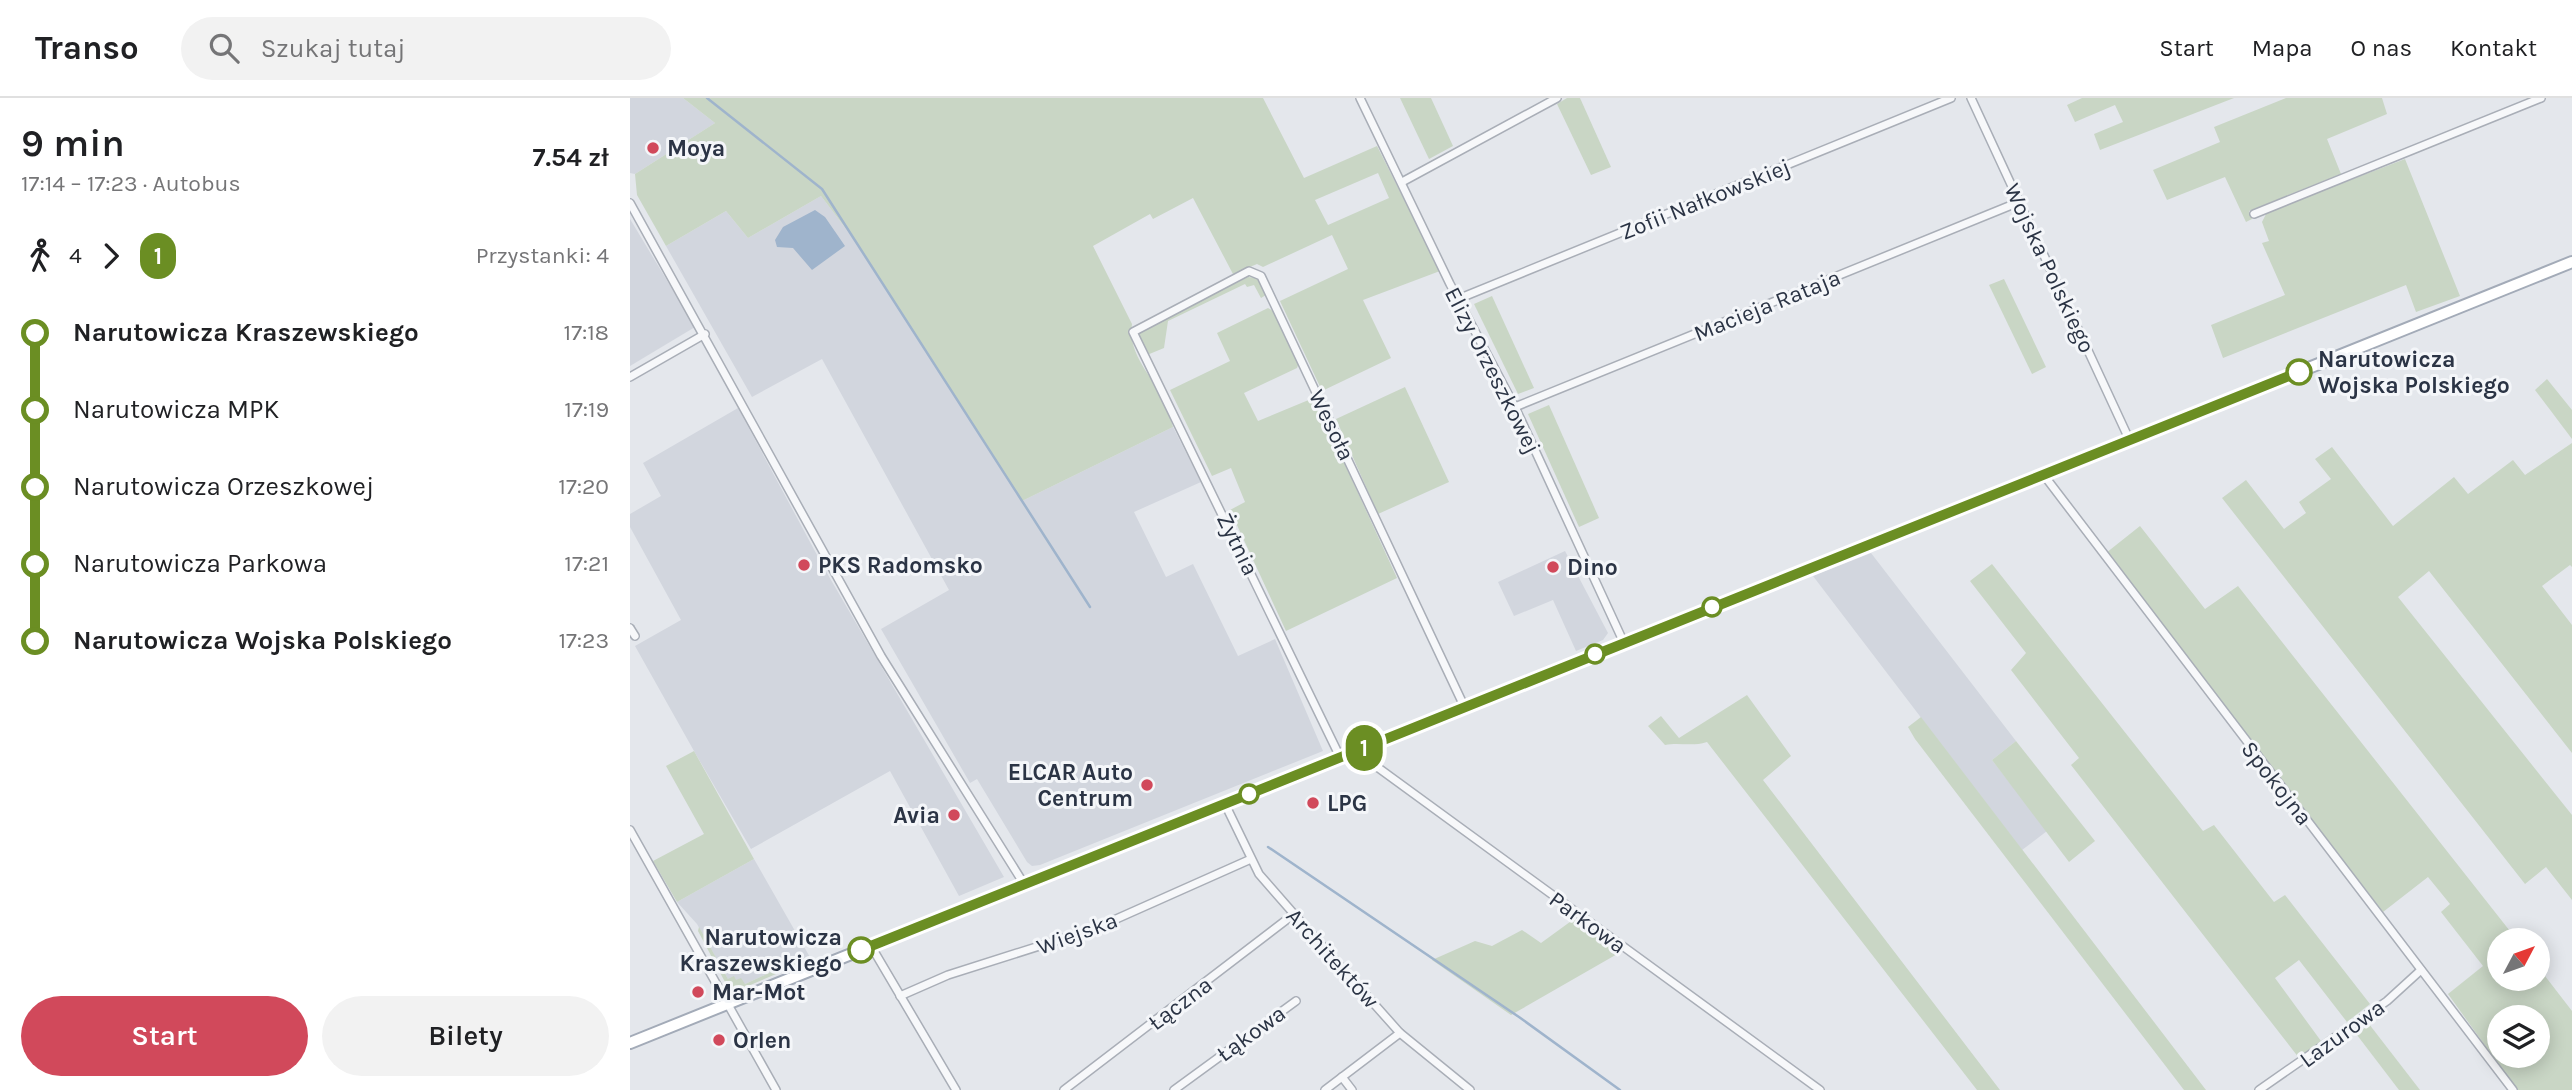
<!DOCTYPE html>
<html lang="pl">
<meta charset="utf-8">
<style>
:root{--surface:#fff;--page:#f2f2f2;--text:#202124;--muted:#757577;--line:#e0e0e0;--accent:#d1495b}
body{margin:0;font-family:Karla,sans-serif;background:var(--page);color:var(--text);height:100vh;display:flex;flex-direction:column;font-size:26px;white-space:nowrap}
*{box-sizing:border-box;margin:0}
p{font-size:23px;color:var(--muted)}
.icon{flex:none;width:38px;height:38px;fill:none;stroke:currentColor;stroke-width:2;stroke-linecap:round;stroke-linejoin:round}
.map{position:relative;flex:1;overflow:hidden}
.drawer{display:flex;flex-direction:column;background:var(--surface);width:630px}
.drawer>*{flex:none}
.badge{padding:0 14px;border-radius:23px;font-size:24px;line-height:46px}
.needle{width:46px;rotate:49deg}
.controls{position:absolute;left:1857px;top:830px;display:grid;gap:14px}
.controls a{display:grid;place-items:center;width:63px;height:63px;border-radius:50%;background:var(--surface);box-shadow:0 4px 18px #0003;font-size:35px}
.map>.badge{position:absolute;translate:-50% -50%;box-shadow:0 0 0 4px #fff}
.legs{display:flex;align-items:center;gap:10px;height:77px;padding:0 21px;font-size:23px}
.legs p{margin-inline-start:auto}
.overview{display:flex;align-items:center;justify-content:space-between;height:119px;padding:0 21px}
h1{font-size:38px;font-weight:600;line-height:52px}
.button{display:flex;gap:14px;margin-top:auto;padding:14px 21px}
.button a{flex:1;height:80px;border-radius:42px;background:var(--accent);color:#fff;font-size:28px;font-weight:600;line-height:80px;text-align:center}
.button a+a{background:var(--page);color:var(--text)}
ul{padding:0 21px;list-style:none}
li{display:flex;align-items:center;gap:24px;height:77px;font-size:26px}
li i{display:grid;place-items:center;width:10px;height:100%;margin:0 9px;background:currentColor}
li i::after{content:'';width:18px;height:18px;margin:-9px;border:5px solid;border-radius:50%;background:var(--surface)}
li p{margin-inline-start:auto}
li:first-child i{background:linear-gradient(#0000 50%,currentColor 0)}
li:last-child i{background:linear-gradient(currentColor 50%,#0000 0)}
header{display:flex;align-items:center;gap:42px;box-sizing:border-box;height:98px;padding:0 35px;background:var(--surface);border-bottom:2px solid var(--line)}
header strong{font-size:33px}
nav{display:flex;gap:38px;margin-inline-start:auto;font-size:24px}
.search{width:490px;height:63px;background:var(--page);display:flex;align-items:center;gap:18px;box-sizing:border-box;padding:0 24px;border-radius:38px;color:var(--muted);font-size:26px}
main{display:flex;flex:1;min-height:0}
.map>svg:first-child{display:block}
</style>
<header>
<strong>Transo</strong>
<div class="search"><svg class="icon" aria-label="search" viewBox="0 0 24 24"><circle cx="10" cy="10" r="6"/><path d="M15 15l6 6"/></svg>Szukaj tutaj</div>
<nav><a>Start</a><a>Mapa</a><a>O nas</a><a>Kontakt</a></nav>
</header>
<main>
<section class="drawer">
<div class="overview"><div><h1>9 min</h1><p>17:14 – 17:23 · Autobus</p></div><b>7.54 zł</b></div>
<div class="legs"><svg class="icon" aria-label="walk" viewBox="0 0 24 24"><circle cx="13" cy="4" r="2"/><path d="M13 8l-2 6 4 7M11 14l-3 7M7 12l3-4h3l4 4"/></svg>4<svg class="icon" aria-label="forward" viewBox="0 0 24 24"><path d="M9 5l7 7-7 7"/></svg><b class="badge" style="background:#6b8e23;color:#fff">1</b><p>Przystanki: 4</p></div>
<ul>
<li><i style="color:#6b8e23"></i><b>Narutowicza Kraszewskiego</b><p>17:18</p></li>
<li><i style="color:#6b8e23"></i><span>Narutowicza MPK</span><p>17:19</p></li>
<li><i style="color:#6b8e23"></i><span>Narutowicza Orzeszkowej</span><p>17:20</p></li>
<li><i style="color:#6b8e23"></i><span>Narutowicza Parkowa</span><p>17:21</p></li>
<li><i style="color:#6b8e23"></i><b>Narutowicza Wojska Polskiego</b><p>17:23</p></li>
</ul>
<div class="button"><a>Start</a><a>Bilety</a></div>
</section>
<div class="map">
<svg width="1942" height="992" viewBox="0 0 1942 992">
<rect width="100%" height="100%" fill="#e4e7ec"/>
<g fill="#d2d6de">
<polygon points="0,0 53,0 85,25 5,76 0,75"/>
<polygon points="191,98 220,136 392,403 543,329 571,384 504,414 536,479 563,466 608,558 645,541 693,653 410,767 402,768 397,764 347,681 340,685 251,531 319,492 192,261 122,299 36,148 96,113 118,140"/>
<polygon points="0,121 65,229 0,268"/>
<polygon points="108,310 194,470 374,779 329,798 260,673 121,751 64,653 5,548 51,522 0,429 0,416 31,398 13,365"/>
<polygon points="935,453 978,535 973,542 946,553 923,502 884,518 868,484"/>
<polygon points="1241,455 1386,643 1362,662 1417,733 1392,752 1183,478"/>
<polygon points="124,761 181,861 169,861 115,886 98,881 67,826 47,804"/>
</g>
<g fill="#c9d6c5" fill-rule="evenodd">
<path d="M 53,0 L 633,0 L 674,80 L 747,48 L 810,173 L 733,202 L 761,260 L 692,293 L 650,203 L 718,171 L 702,137 L 633,169 L 627,166 L 603,176 L 563,100 L 523,121 L 520,116 L 463,148 L 502,226 C 497,258 525,280 536,307 C 539,314 541,322 543,329 L 392,403 L 220,136 L 191,98 L 118,140 L 96,113 L 36,148 L 7,97 L 5,76 L 85,25 ZM 748,75 L 759,100 L 698,127 L 685,102 Z"/>
<polygon points="770,0 801,0 823,48 799,61"/>
<polygon points="937,0 950,0 981,69 961,77 927,6"/>
<polygon points="1452,0 1604,0 1470,52 1464,36 1493,24 1485,7 1445,24 1437,7"/>
<polygon points="1656,0 1752,0 1757,16 1697,41 1711,76 1619,113 1622,121 1616,124 1595,79 1537,102 1523,72 1590,44 1584,29"/>
<polygon points="1775,61 1830,198 1786,214 1776,187 1593,260 1581,227 1655,197 1632,145 1639,143 1632,124 1637,114"/>
<polygon points="618,179 628,180 636,197 631,200 624,187 617,189 615,186 538,223 534,250 517,257 508,238 514,230"/>
<polygon points="1374,181 1416,269 1402,276 1359,187"/>
<polygon points="862,198 904,290 888,296 844,206"/>
<polygon points="638,210 645,214 669,265 667,270 614,295 628,323 681,301 690,312 767,480 656,533 600,412 615,404 601,370 582,378 540,292 600,263 587,235"/>
<polygon points="1917,281 1942,312 1942,341 1905,292"/>
<polygon points="775,289 819,384 748,416 706,321"/>
<polygon points="919,307 969,420 949,429 898,316"/>
<polygon points="1942,345 1942,469 1940,467 1912,488 1942,527 1942,655 1799,473 1768,499 1942,717 1942,802 1916,769 1895,786 1592,400 1616,382 1654,431 1676,415 1669,404 1701,381 1685,361 1702,349 1763,428 1824,379 1838,396 1883,362 1895,377"/>
<path d="M 1510,428 L 1575,511 L 1608,488 L 1887,842 L 1869,842 L 1869,880 L 1908,880 L 1908,869 L 1942,913 L 1942,992 L 1887,992 L 1818,896 L 1853,868 L 1811,814 L 1820,806 L 1798,779 L 1753,814 L 1476,455 ZM 1869,919 L 1908,919 L 1908,957 L 1869,957 Z"/>
<polygon points="1362,466 1573,733 1584,727 1644,804 1655,797 1740,906 1717,924 1669,862 1645,880 1691,943 1669,960 1441,667 1449,660 1381,572 1396,555 1340,483"/>
<path d="M 1117,597 L 1161,658 L 1133,682 L 1370,992 L 1347,992 L 1077,644 C 1061,649 1050,644 1035,647 L 1018,628 L 1031,618 L 1049,640 Z"/>
<polygon points="1291,619 1576,992 1554,992 1285,641 1278,629"/>
<polygon points="1386,643 1465,743 1439,764 1362,662"/>
<polygon points="64,653 124,761 47,804 23,763 74,736 36,668"/>
<polygon points="944,821 989,855 881,917 802,862 845,843 862,848 892,832 911,845"/>
<polygon points="69,829 98,881 104,878 106,882 111,880 115,886 169,861 181,861 118,888 103,891 95,884 68,833"/>
<polygon points="1739,926 1790,992 1769,992 1727,937"/>
</g>
<polygon fill="#9fb4cc" points="185,112 195,119 215,148 182,172 163,150 147,149 145,142 153,129"/>
<g fill="none" stroke-linecap="round" stroke-linejoin="round">
<g stroke="#9fb4cc" stroke-width="2.5">
<polyline points="77,0 192,91 460,509"/>
<polyline points="638,749 889,919 990,992"/>
</g>
<defs>
<g id="minor">
<polyline points="730,0 820,186 885,309 994,545"/>
<polyline points="1341,0 1499,341"/>
<polyline points="772,84 927,0"/>
<polyline points="0,105 251,558 394,786"/>
<polyline points="1624,116 1911,0"/>
<polyline points="828,201 1321,0"/>
<polyline points="0,279 75,236"/>
<polyline points="885,309 1389,104"/>
<polyline points="1413,376 1883,992"/>
<polyline points="0,530 5,538"/>
<polyline points="732,650 743,666 1190,992"/>
<polyline points="710,659 503,234 619,173 631,178 834,608"/>
<polyline points="595,706 629,776 664,816 770,935 840,992"/>
<polyline points="0,732 146,992"/>
<polyline points="241,848 326,992"/>
<polyline points="270,898 318,877 466,830 621,761"/>
<polyline points="712,979 722,992"/>
<polyline points="434,992 664,816"/>
<polyline points="544,992 666,903"/>
<polyline points="695,992 770,935"/>
<polyline points="1629,992 1757,903 1791,872"/>
</g>
<polyline id="primary" points="0,945 1942,164"/>
</defs>
<use href="#minor" stroke="#a9aeb7" stroke-width="10"/>
<use href="#primary" stroke="#a3abb8" stroke-width="14"/>
<use href="#minor" stroke="#f7f8fa" stroke-width="7"/>
<use href="#primary" stroke="#fff" stroke-width="10"/>
</g>
<g fill="none" stroke-linecap="round" stroke-linejoin="round">
<defs>
<polyline id="line-1" points="231,852 1669,274"/>
</defs>
<use href="#line-1" stroke="#fff" stroke-width="16"/>
<use href="#line-1" stroke="#6b8e23" stroke-width="10"/>
</g>
<g fill="#d1495b" stroke="#f4f6f9" stroke-width="2.5">
<circle cx="23" cy="50" r="7"/>
<circle cx="174" cy="467" r="7"/>
<circle cx="923" cy="469" r="7"/>
<circle cx="517" cy="687" r="7"/>
<circle cx="683" cy="705" r="7"/>
<circle cx="324" cy="717" r="7"/>
<circle cx="68" cy="894" r="7"/>
<circle cx="89" cy="942" r="7"/>
</g>
<g fill="#fff" stroke="#6b8e23" stroke-width="3.5">
<circle cx="1669" cy="274" r="12"/>
<circle cx="1082" cy="509" r="9"/>
<circle cx="965" cy="556" r="9"/>
<circle cx="619" cy="696" r="9"/>
<circle cx="231" cy="852" r="12"/>
</g>
<g text-anchor="middle" stroke-width="6" stroke-linejoin="round" paint-order="stroke">
<g font-size="23" font-weight="bold" fill="#2b3445" stroke="#f4f6f9" text-anchor="start">
<text x="37" y="58">Moya</text>
<text x="188" y="475">PKS Radomsko</text>
<text x="937" y="477">Dino</text>
<text x="503" y="682" text-anchor="end">ELCAR Auto<tspan x="503" dy="26">Centrum</tspan></text>
<text x="697" y="713">LPG</text>
<text x="310" y="725" text-anchor="end">Avia</text>
<text x="82" y="902">Mar-Mot</text>
<text x="103" y="950">Orlen</text>
</g>
<g font-size="23" fill="#2b3445" stroke="#f4f6f9">
<text transform="translate(1075 101) rotate(-22)" y="8">Zofii Nałkowskiej</text>
<text transform="translate(1420 170) rotate(65)" y="8">Wojska Polskiego</text>
<text transform="translate(1137 207) rotate(-22)" y="8">Macieja Rataja</text>
<text transform="translate(863 272) rotate(63)" y="8">Elizy Orzeszkowej</text>
<text transform="translate(702 327) rotate(64)" y="8">Wesoła</text>
<text transform="translate(608 446) rotate(64)" y="8">Żytnia</text>
<text transform="translate(1647 685) rotate(52)" y="8">Spokojna</text>
<text transform="translate(958 824) rotate(36)" y="8">Parkowa</text>
<text transform="translate(447 835) rotate(-20)" y="8">Wiejska</text>
<text transform="translate(703 860) rotate(48)" y="8">Architektów</text>
<text transform="translate(550 905) rotate(-37)" y="8">Łączna</text>
<text transform="translate(621 935) rotate(-36)" y="8">Łąkowa</text>
<text transform="translate(1712 935) rotate(-36)" y="8">Lazurowa</text>
</g>
<g font-size="23" font-weight="bold" fill="#2b3445" stroke="#f4f6f9" text-anchor="start">
<text x="1688" y="269">Narutowicza<tspan x="1688" dy="26">Wojska Polskiego</tspan></text>
<text x="212" y="847" text-anchor="end">Narutowicza<tspan x="212" dy="26">Kraszewskiego</tspan></text>
</g>
</g>
</svg>
<div class="controls">
<a><svg class="needle" viewBox="-14 -14 28 28"><path d="M0-13l5 13h-10z" fill="#e53935"/><path d="M0 13l5-13h-10z" fill="#757577"/></svg></a>
<a><svg class="icon" aria-label="layers" viewBox="0 0 24 24"><path d="M12 4l9 5-9 5-9-5zM3 14l9 5 9-5"/></svg></a>
</div>
<b class="badge" style="left:734px;top:650px;background:#6b8e23;color:#fff">1</b>
</div>
</main>
